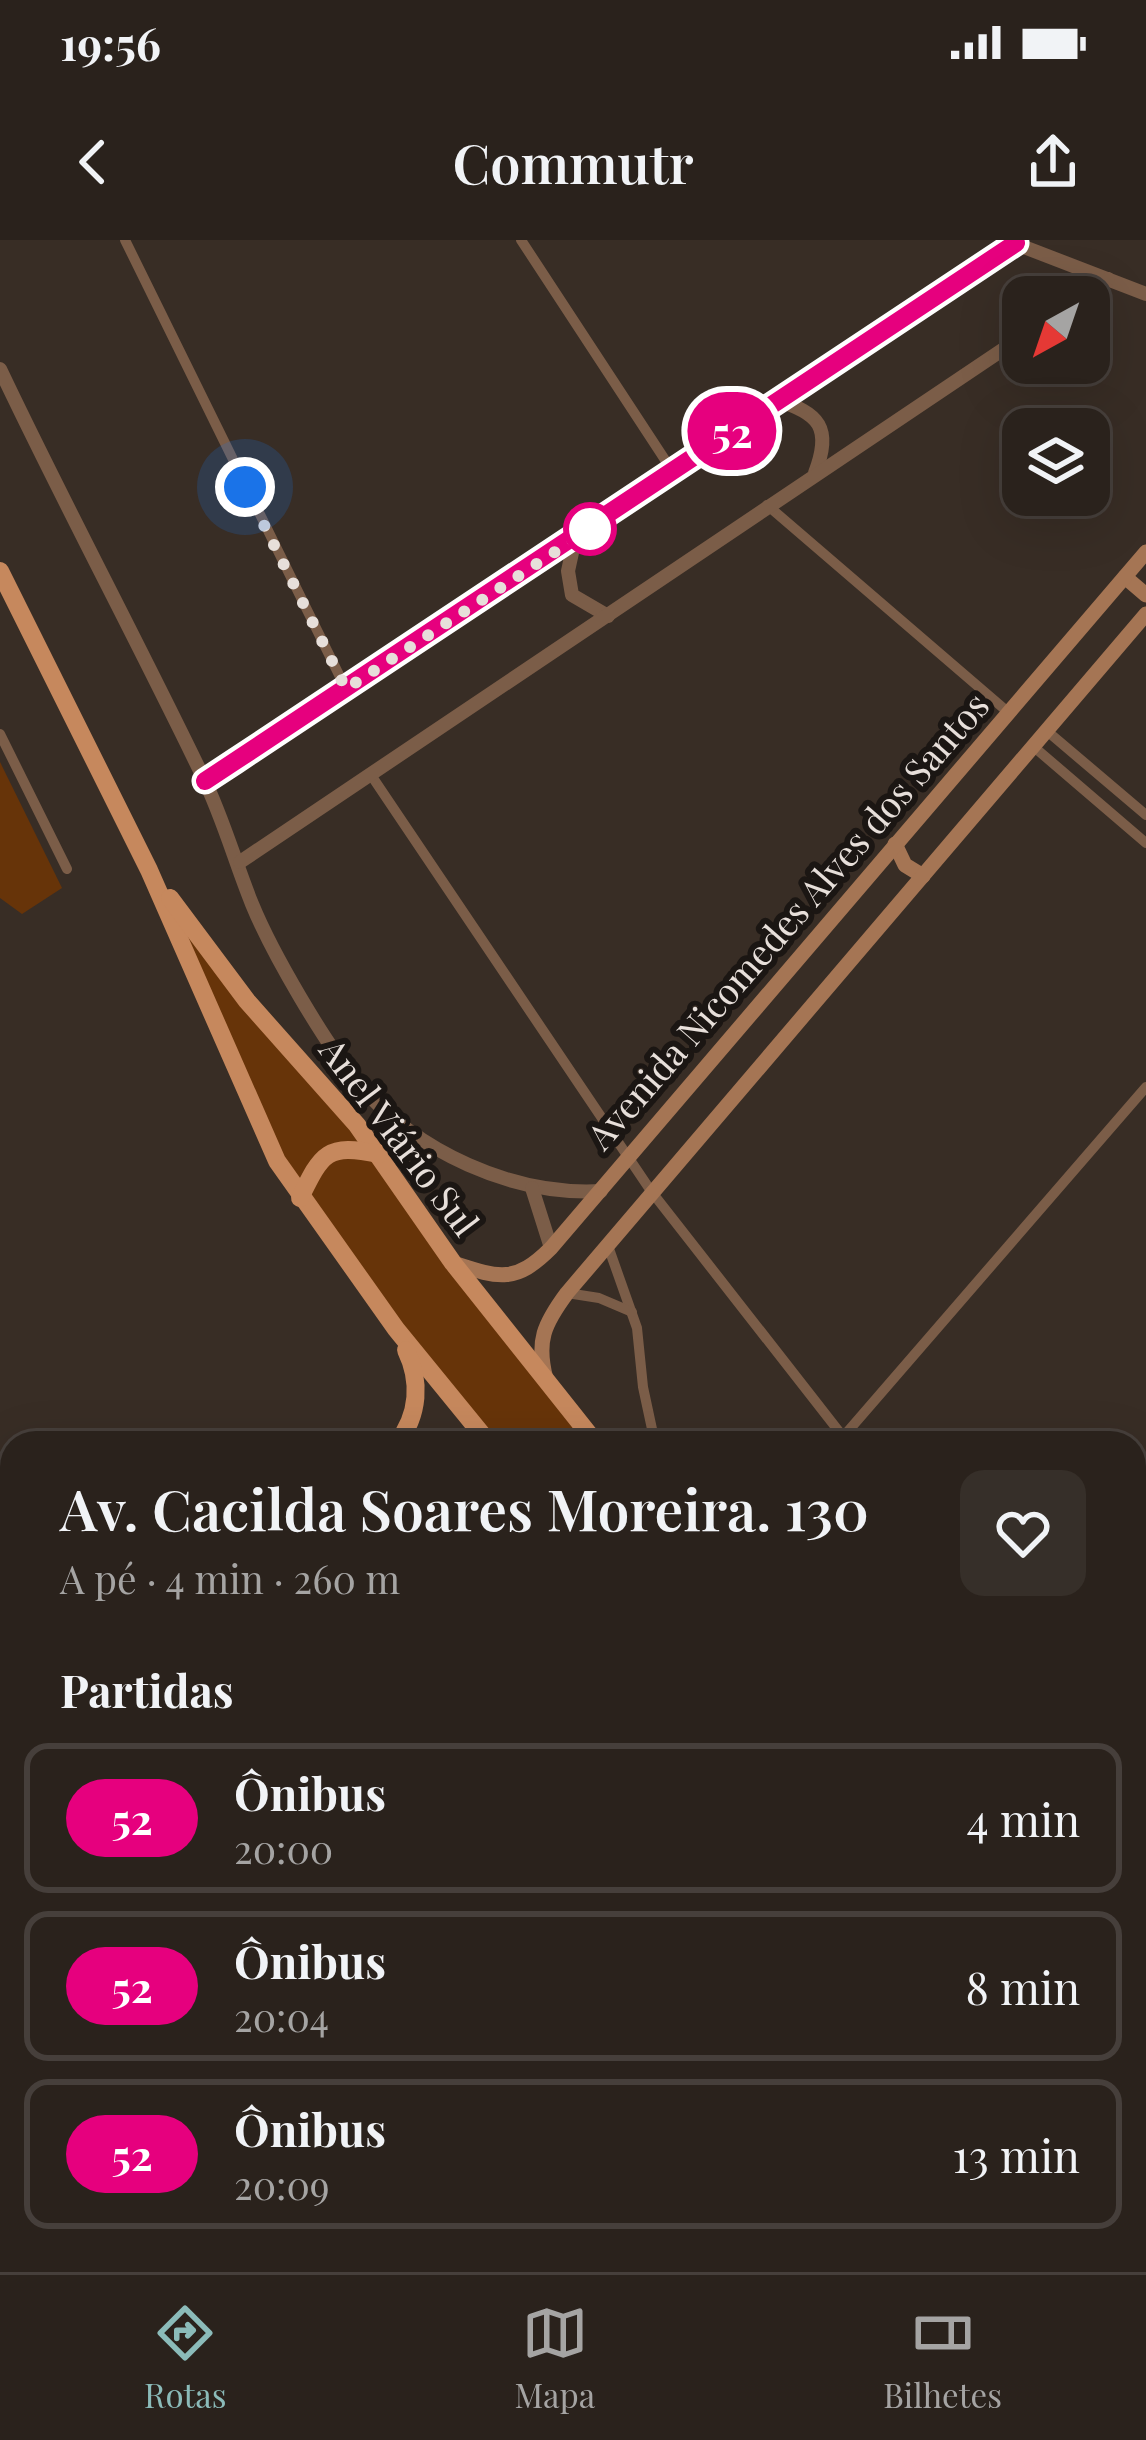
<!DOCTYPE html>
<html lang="pt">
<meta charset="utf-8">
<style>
:root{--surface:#2a221c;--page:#362f29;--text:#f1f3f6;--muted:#a5a4a3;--line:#463f3b;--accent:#8bbbb9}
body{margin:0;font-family:"Playfair Display",serif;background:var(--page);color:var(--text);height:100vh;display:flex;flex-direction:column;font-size:45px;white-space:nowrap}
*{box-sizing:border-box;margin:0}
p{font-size:39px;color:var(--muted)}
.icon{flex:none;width:66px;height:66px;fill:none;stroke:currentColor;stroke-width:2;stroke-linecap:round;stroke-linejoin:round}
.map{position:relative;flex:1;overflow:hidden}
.sheet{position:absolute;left:0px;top:1191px;width:1146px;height:843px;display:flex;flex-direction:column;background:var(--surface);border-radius:36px 36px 0 0;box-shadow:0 12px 48px #0002,0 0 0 3px var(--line)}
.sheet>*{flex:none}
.badge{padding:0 24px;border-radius:39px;font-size:42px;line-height:78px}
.needle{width:78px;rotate:220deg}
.controls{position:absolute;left:1002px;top:36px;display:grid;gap:24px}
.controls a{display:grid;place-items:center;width:108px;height:108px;border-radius:24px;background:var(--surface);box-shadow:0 12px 48px #0002,0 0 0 3px var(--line);font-size:60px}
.you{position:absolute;width:60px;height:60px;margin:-30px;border:9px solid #fff;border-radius:50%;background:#1a73e8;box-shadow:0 0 0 18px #1a73e833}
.map>.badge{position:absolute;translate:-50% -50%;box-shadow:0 0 0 6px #fff}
h2{padding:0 60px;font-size:45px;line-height:108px}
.round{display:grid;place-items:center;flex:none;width:126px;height:126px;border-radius:24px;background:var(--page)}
.summary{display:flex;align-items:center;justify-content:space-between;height:204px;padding:0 60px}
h1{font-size:57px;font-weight:600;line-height:90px}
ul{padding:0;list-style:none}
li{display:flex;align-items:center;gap:36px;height:150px;margin:0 24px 18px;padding:0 36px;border:6px solid var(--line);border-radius:24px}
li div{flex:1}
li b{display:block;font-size:45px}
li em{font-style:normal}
li .badge{min-width:132px;font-weight:700;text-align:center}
.status{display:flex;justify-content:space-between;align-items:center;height:84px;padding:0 60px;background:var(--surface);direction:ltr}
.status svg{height:33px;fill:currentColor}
header{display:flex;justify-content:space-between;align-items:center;height:156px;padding:0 60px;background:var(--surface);font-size:54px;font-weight:600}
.tab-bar{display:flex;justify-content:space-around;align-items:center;height:168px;border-top:3px solid var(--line);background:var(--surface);font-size:33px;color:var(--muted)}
.tab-bar a{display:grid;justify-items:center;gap:6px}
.tab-bar .selected{color:var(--accent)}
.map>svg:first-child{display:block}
</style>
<div class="status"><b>19:56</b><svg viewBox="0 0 49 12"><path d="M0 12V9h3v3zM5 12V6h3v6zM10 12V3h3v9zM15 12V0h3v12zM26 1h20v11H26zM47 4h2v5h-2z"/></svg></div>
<header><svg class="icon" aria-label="back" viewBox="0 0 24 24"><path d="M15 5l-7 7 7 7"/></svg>Commutr<svg class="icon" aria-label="share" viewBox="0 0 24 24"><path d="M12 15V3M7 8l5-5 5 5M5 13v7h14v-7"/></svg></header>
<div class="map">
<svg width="1146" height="2032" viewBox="0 0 1146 2032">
<rect width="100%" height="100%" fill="#382d25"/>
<g fill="#673409">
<polygon points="0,522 62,648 22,674 0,658"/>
<polygon points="149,630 357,885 596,1203 489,1203 300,958"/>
<polygon points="0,1424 12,1435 12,1527 0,1520"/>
<polygon points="61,2022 179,2022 193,2032 53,2032"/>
<polygon points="295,2022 361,2022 350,2032 286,2032"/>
<polygon points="394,2022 486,2022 472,2032 383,2032"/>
</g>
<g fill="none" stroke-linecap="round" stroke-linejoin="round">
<g stroke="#7b5d48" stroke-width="10">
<polyline points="125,0 346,449"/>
<polyline points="521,0 673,232"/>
<polyline points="767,265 1009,473"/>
<polyline points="1047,491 1146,575"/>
<polyline points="0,494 67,629"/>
<polyline points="1034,507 1146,603"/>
<polyline points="371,535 651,951 848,1203"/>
<polyline points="608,1006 637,1088 643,1147 655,1203"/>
<polyline points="567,1053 599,1058 632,1072"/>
<polyline points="843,1197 1146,847"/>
<polyline points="1134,1357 1146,1343"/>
<polyline points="1134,1440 1146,1458"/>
<polyline points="1134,1525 1146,1517"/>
<polyline points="1134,1549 1146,1540"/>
<polyline points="1134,1567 1146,1581"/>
<polyline points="1134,1656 1146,1646"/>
<polyline points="1134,1845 1146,1861"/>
<polyline points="0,1889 12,1897"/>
<polyline points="201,2022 215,2032"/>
<polyline points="534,2022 541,2032"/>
<polyline points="37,2032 45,2022"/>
<polyline points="369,2032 381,2022"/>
</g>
<g stroke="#7b5d48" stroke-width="14">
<polyline points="1011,2 1146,54"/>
<polyline points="1082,57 1108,39"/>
<path d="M 0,129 C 65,266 137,400 203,537 C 223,578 235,622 252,664 C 272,713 325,804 359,844 C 416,912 513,956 601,951"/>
<path d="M 776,160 C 820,173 832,188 815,233"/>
<polyline points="575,299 568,331 572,355 608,376"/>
<path d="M 205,541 C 477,364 744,181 1015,3"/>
<polyline points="240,622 1023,96"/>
<polyline points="532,948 551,1008"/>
<polyline points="0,1539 12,1545"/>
</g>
<g stroke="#a57554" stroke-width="15">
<polyline points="1125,337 1146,355"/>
<polyline points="895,604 905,625 923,636"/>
<path d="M 453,1023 C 499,1038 515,1044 551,1008 L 1146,312"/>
<path d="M 546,1139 C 536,1101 544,1084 567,1053 L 1146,374"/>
</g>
<g stroke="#c6885d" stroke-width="18">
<polyline points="0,331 149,630 277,921 396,1089 489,1203"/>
<polyline points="170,658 247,761 357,885 453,1023 596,1203"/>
<path d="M 300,958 C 322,913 327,903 379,914"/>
<path d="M 397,1203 C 419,1175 421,1141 406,1110"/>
<polyline points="0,1669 12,1655"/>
<polyline points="0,1735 12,1721"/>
<polyline points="1134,1949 1146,1961"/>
<polyline points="1134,1968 1146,1988"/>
</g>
</g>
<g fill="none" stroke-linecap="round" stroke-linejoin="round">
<defs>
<path id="line" d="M 205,541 C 476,363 745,182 1016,3"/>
</defs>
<use href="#line" stroke="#fff" stroke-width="27"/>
<use href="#line" stroke="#e6007e" stroke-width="18"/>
<polyline stroke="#e7dfda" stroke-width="12" stroke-dasharray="0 21.6" points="245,247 346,449 590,289"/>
</g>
<circle fill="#fff" stroke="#e6007e" stroke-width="6" cx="590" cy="289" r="24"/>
<g text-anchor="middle" stroke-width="12" stroke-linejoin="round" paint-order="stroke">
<g font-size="36" fill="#e7dfda" stroke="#1b1613">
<text transform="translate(788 681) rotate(-49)" y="13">Avenida Nicomedes Alves dos Santos</text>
<text transform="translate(399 897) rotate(53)" y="13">Anel Viário Sul</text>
</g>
</g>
</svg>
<div class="controls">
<a><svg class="needle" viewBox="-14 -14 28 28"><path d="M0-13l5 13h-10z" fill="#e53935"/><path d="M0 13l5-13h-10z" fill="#a5a4a3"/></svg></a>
<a><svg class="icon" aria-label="layers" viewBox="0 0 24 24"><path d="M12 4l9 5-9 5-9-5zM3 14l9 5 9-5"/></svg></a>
</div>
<div class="you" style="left:245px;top:247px"></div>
<b class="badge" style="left:732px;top:191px;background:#e6007e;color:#fff">52</b>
<section class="sheet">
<div class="summary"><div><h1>Av. Cacilda Soares Moreira. 130</h1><p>A pé · 4 min · 260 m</p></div><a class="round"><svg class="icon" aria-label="heart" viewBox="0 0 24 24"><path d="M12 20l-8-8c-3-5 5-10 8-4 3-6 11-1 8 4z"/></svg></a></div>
<h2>Partidas</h2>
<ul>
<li><span class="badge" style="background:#e6007e;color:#fff">52</span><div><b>Ônibus</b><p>20:00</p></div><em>4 min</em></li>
<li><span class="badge" style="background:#e6007e;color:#fff">52</span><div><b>Ônibus</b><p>20:04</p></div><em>8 min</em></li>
<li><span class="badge" style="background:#e6007e;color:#fff">52</span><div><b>Ônibus</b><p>20:09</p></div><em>13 min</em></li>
</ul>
</section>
</div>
<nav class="tab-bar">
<a class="selected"><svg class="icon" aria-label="directions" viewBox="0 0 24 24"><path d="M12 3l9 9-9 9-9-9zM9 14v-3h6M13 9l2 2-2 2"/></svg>Rotas</a>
<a><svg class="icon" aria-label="map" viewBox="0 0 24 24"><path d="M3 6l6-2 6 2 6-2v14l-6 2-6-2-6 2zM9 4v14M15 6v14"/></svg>Mapa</a>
<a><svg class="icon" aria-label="tickets" viewBox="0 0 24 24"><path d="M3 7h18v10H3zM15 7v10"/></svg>Bilhetes</a>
</nav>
